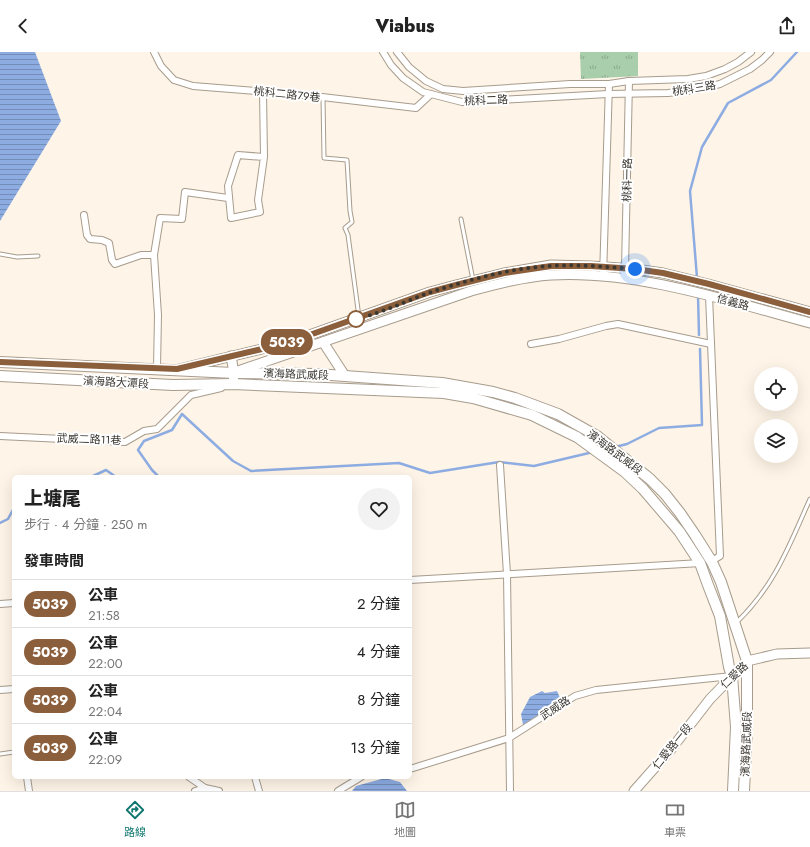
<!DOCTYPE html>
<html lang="zh-TW">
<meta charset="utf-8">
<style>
:root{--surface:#fff;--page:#f2f2f2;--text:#222;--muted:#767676;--line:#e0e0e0;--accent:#0f766e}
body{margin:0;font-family:Jost,"Noto Sans TC",sans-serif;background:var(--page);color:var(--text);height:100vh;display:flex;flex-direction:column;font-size:15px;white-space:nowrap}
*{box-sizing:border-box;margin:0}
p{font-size:13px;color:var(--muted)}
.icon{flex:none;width:22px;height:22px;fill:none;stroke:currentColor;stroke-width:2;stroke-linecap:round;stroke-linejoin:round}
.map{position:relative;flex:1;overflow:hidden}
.drawer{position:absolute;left:12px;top:423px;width:400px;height:304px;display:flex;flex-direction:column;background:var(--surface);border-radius:6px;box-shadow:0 4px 16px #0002}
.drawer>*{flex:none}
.badge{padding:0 8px;border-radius:13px;font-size:14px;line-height:26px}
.controls{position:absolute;left:754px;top:315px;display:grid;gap:8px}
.controls a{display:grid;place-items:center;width:44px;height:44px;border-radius:50%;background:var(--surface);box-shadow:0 4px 16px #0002;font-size:20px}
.you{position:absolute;width:20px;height:20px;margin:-10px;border:3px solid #fff;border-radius:50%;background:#1a73e8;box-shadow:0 0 0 6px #1a73e833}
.map>.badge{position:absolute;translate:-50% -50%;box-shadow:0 0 0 2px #fff}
h2{padding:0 12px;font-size:15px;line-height:36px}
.round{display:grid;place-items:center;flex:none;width:42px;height:42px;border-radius:21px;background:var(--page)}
.headline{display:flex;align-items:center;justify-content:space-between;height:68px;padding:0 12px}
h1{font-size:19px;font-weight:800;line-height:30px}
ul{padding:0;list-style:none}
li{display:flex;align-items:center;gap:12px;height:48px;padding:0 12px;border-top:1px solid var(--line)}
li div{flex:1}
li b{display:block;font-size:15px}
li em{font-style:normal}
li .badge{min-width:44px;font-weight:700;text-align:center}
header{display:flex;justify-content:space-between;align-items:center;height:52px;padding:0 12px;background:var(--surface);font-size:18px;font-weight:800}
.tab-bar{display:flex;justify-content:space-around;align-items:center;height:56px;border-top:1px solid var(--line);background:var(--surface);font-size:11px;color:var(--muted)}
.tab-bar a{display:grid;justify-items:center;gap:2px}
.tab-bar .on{color:var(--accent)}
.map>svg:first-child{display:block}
</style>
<header><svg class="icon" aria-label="back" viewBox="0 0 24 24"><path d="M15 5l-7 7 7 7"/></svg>Viabus<svg class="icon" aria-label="share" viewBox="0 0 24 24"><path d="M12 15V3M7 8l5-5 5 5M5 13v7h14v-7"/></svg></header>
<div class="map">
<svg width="810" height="739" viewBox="0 0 810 739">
<defs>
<pattern id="park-tufts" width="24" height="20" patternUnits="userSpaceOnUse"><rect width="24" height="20" fill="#a8ceac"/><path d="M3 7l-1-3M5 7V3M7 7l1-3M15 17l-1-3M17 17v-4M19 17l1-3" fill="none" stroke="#8aa88c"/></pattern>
<pattern id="water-rules" width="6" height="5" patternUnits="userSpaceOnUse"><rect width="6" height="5" fill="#8dace2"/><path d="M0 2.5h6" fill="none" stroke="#748db8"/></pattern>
</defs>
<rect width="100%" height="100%" fill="#fef4e7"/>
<polygon fill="url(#park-tufts)" points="580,0 638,0 638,24 581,27"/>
<g fill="url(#water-rules)">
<polygon points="0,0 35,0 61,69 0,169"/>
<polygon points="542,639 545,641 557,639 561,648 523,673 521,662 530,645"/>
<polygon points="385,726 400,730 407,739 352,739 356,734"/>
</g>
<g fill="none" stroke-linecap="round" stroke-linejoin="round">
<g stroke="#8dace2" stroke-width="2.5">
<polyline points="698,238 690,139 702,95 728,51 771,28 797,0"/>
<polyline points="698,243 699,283"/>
<polyline points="615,395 627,392 659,376 702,373 700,297"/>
<polyline points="91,425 106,418 116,425"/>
<polyline points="159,425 152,418 138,398 144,389 172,378 182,362 233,409 251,419 399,411 430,421 499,410 534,414 589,401"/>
<polyline points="0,471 8,467 14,456"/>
</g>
<defs>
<g id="lane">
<polyline points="323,46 324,106 347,108 350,159 352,170 345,176 348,183 359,265"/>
<polyline points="461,167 473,228"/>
<polyline points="0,202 17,205 38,204"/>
<path d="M 737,570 C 775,533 789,494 810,447"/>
<polyline points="0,702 14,700"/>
</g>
<g id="street">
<polyline points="154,0 161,14 174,28 193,34 305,43 416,56 431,42"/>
<polyline points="383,0 391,13 403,26 423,40 462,50 608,42 668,41 695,38 720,32 750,17 762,8 770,0"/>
<polyline points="397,0 409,15 426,29 443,37 463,39 570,32 609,32 629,29 688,27 706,24 725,17 738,10 751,0"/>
<polyline points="263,40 264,105 258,148 260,160 231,166 228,134 238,103 264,105"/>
<polyline points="84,163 87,183 90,187 102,188 109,191 112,208 115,212 141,203 154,203 160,166 182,167 185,140 228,146"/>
<polyline points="154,203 158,263 157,316"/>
<polyline points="603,225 609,32"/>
<polyline points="623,227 625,217 629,29"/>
<polyline points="709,244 720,504 710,510"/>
<polyline points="531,292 559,287 606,274 618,272 711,292"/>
<polyline points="0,384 125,390 144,379 157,377 191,343 221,336"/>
<polyline points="500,413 507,522 510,739"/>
<polyline points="410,528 701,511"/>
<polyline points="0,552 14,551"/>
<polyline points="0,638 14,637"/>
<polyline points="410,717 509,686 575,644 596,638 732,624"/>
<polyline points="27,725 29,739"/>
<polyline points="189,725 205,736"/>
<polyline points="255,725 259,739"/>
<polyline points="195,739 205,736 219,739"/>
<polyline points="338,739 361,725"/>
</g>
<g id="secondary">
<polyline points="323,290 345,324"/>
<polyline points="231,304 234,321 233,332"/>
<polyline points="179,317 266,296 304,285 430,240 456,233 504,221 551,213 591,214 635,217 663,221 708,232 810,260"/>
<path d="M 235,320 L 471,239 C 497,232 523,225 551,223 C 635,218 729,249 810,271"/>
<polyline points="634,739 672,696 710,647 747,609 777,602 810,601"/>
</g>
<g id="primary">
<polyline points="0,310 234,321 317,322 442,331 493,340 515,346 558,362 597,384 650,427 665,442 680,461 695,483 712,510 721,530 747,609 747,676 744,739"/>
<polyline points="0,324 173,333 233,332 444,341 473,346 532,363 577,385 625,420 643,437 679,479 700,511 708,533 720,564 729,615 732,624 736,675 733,739"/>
</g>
</defs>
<use href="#lane" stroke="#a79c8d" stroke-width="5"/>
<use href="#street" stroke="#a79c8d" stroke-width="8"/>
<use href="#secondary" stroke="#a79c8d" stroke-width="11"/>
<use href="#primary" stroke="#a79c8d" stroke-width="12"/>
<use href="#lane" stroke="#fff" stroke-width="3"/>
<use href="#street" stroke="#fff" stroke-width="6"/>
<use href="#secondary" stroke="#fff" stroke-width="9"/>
<use href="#primary" stroke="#fff" stroke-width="10"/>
</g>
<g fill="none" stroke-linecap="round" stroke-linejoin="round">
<defs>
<polyline id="line" points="0,310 177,317 266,296 304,285 430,240 456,233 504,221 551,214 591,214 635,217 663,221 709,232 810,260"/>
</defs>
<use href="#line" stroke="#fff" stroke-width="9"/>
<use href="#line" stroke="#8b5e3c" stroke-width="6"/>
<path stroke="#3a3630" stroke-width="4" stroke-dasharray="0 7.2" d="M 356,267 C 382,261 406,249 431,240 C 469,228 510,216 550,214 C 578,212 607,215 635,217"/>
</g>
<circle fill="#fff" stroke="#8b5e3c" stroke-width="2" cx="356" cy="267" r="8"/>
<g text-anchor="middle" stroke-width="4" stroke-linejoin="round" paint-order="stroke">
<g font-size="11" fill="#3a3630" stroke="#fff">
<text transform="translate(694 36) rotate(-9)" y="4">桃科三路</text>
<text transform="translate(287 42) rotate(6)" y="4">桃科二路79巷</text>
<text transform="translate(486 48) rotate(-2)" y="4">桃科二路</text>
<text transform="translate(627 128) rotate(-89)" y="4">桃科一路</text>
<text transform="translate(733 250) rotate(15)" y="4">信義路</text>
<text transform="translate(296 322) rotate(2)" y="4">濱海路武威段</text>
<text transform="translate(116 330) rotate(3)" y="4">濱海路大潭段</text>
<text transform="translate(89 387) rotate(2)" y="4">武威二路11巷</text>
<text transform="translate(615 400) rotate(37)" y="4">濱海路武威段</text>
<text transform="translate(734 623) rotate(-43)" y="4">仁愛路</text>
<text transform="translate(555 656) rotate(-33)" y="4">武威路</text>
<text transform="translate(746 692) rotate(-88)" y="4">濱海路武威段</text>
<text transform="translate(672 694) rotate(-51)" y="4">仁愛路一段</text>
</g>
</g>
</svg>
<div class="controls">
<a><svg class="icon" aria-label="locate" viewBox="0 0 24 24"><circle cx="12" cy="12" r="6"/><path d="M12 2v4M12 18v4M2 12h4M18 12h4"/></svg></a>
<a><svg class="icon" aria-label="layers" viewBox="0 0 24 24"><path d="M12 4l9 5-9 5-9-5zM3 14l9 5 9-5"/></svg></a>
</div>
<div class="you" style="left:635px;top:217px"></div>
<b class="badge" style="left:287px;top:290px;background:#8b5e3c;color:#fff">5039</b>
<section class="drawer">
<div class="headline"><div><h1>上塘尾</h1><p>步行 · 4 分鐘 · 250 m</p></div><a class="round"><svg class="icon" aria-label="heart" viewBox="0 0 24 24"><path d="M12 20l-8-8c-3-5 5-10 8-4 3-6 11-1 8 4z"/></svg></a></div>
<h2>發車時間</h2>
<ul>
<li><span class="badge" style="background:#8b5e3c;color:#fff">5039</span><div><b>公車</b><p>21:58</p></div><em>2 分鐘</em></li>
<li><span class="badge" style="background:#8b5e3c;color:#fff">5039</span><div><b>公車</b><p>22:00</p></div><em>4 分鐘</em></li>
<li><span class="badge" style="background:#8b5e3c;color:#fff">5039</span><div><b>公車</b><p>22:04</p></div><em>8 分鐘</em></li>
<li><span class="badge" style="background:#8b5e3c;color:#fff">5039</span><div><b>公車</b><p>22:09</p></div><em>13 分鐘</em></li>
</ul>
</section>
</div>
<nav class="tab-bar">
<a class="on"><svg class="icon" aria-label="directions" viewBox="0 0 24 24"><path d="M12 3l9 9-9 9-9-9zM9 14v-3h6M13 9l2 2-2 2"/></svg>路線</a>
<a><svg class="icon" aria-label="map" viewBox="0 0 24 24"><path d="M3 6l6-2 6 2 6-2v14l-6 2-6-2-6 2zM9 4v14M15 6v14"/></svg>地圖</a>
<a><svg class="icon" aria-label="tickets" viewBox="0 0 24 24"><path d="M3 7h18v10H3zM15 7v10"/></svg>車票</a>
</nav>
